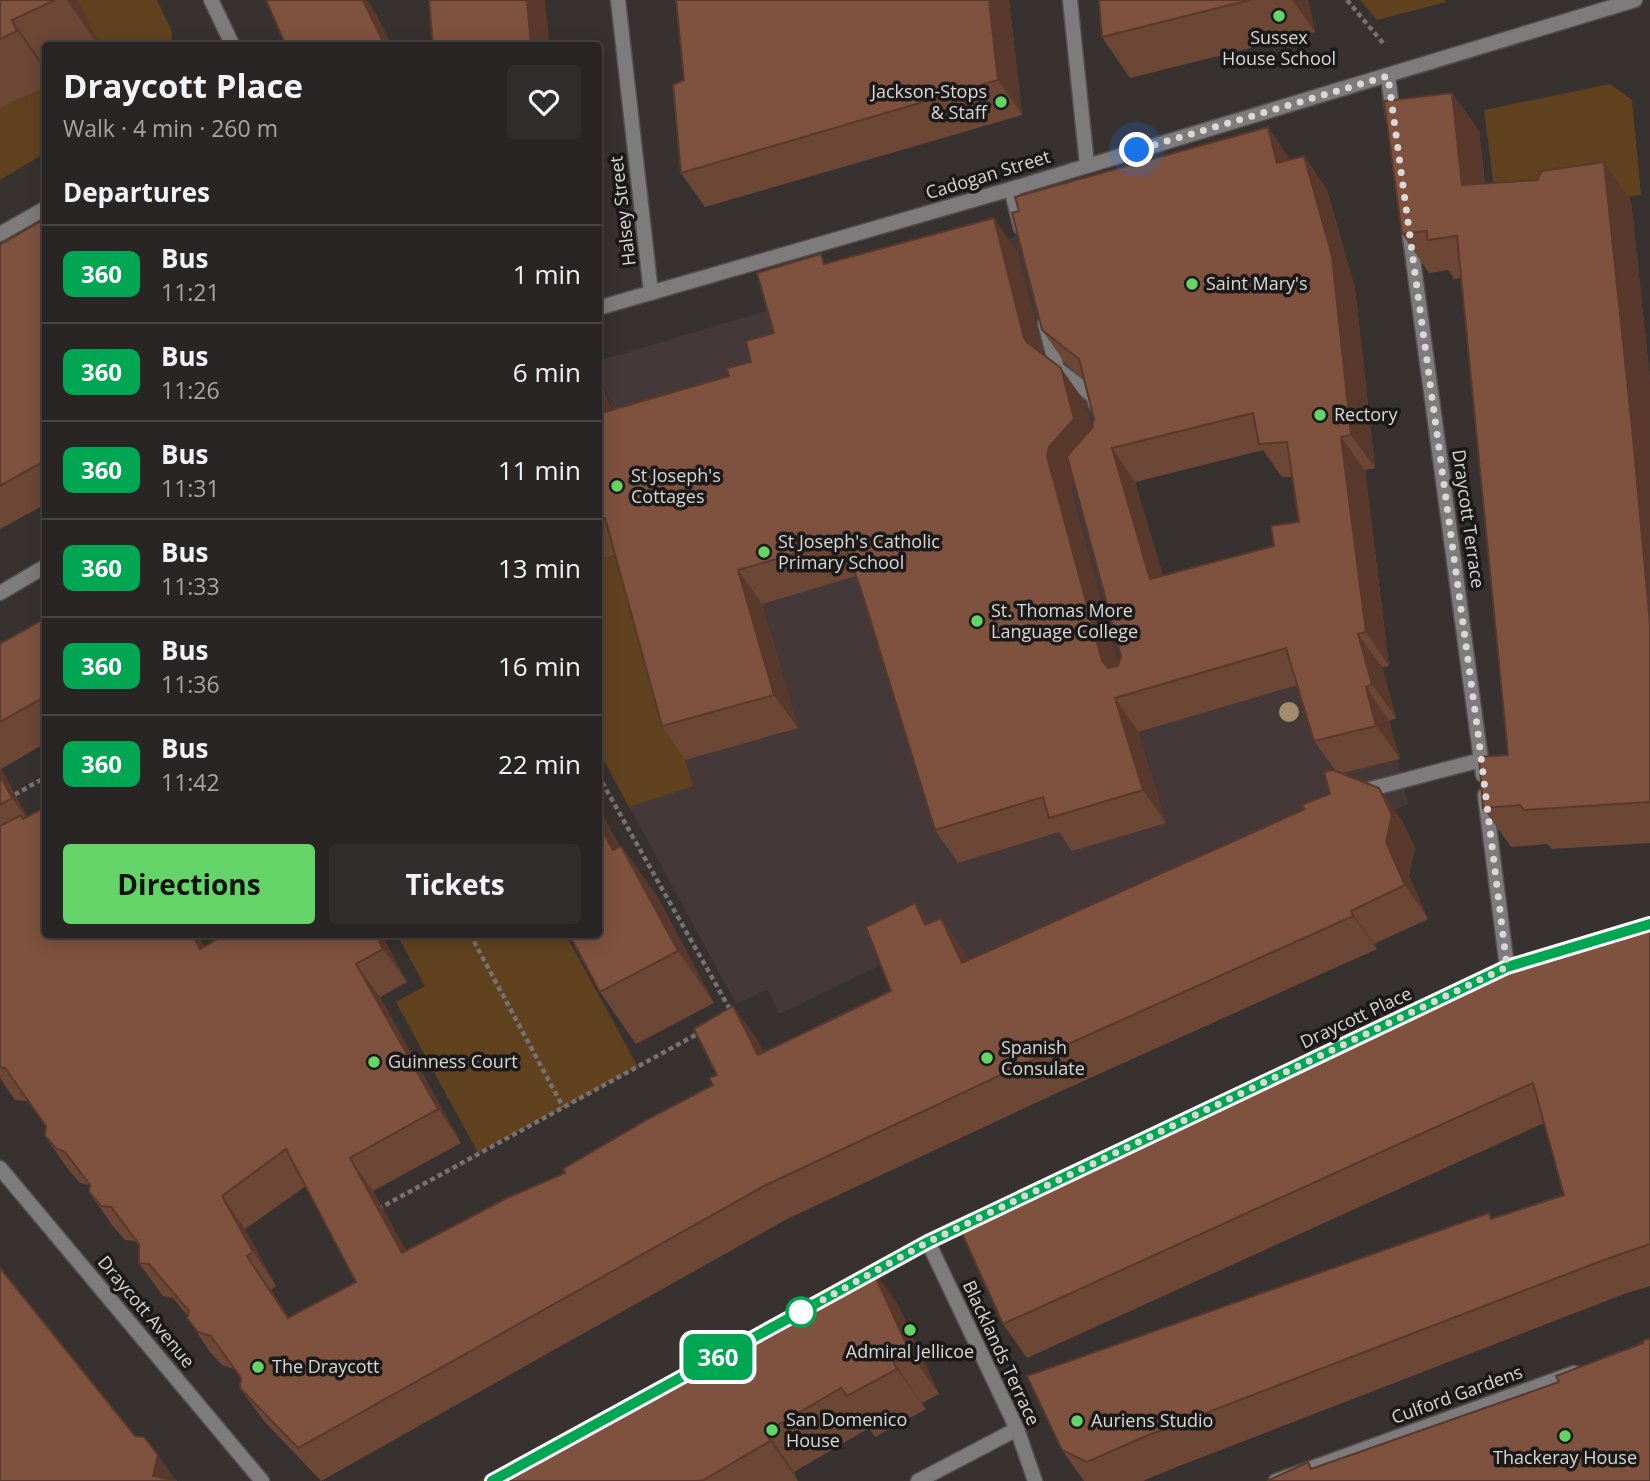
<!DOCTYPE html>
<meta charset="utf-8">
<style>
:root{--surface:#292524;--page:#312d2c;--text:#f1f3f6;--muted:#a5a5a6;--line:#454241;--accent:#64d468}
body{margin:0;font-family:"Open Sans",sans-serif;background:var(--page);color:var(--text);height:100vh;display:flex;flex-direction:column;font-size:26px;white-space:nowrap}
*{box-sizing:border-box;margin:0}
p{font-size:23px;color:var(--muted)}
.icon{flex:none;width:38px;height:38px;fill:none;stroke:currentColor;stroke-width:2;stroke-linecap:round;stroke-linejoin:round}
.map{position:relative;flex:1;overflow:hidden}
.sheet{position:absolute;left:42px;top:42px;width:560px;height:896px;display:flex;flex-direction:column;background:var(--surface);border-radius:7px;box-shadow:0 4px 18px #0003,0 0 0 2px var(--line)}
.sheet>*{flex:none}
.badge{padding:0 14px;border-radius:10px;font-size:24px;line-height:46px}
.you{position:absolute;width:35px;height:35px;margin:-18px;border:5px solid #fff;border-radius:50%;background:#1a73e8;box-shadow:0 0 0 10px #1a73e833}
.map>.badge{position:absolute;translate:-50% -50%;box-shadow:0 0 0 4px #fff}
h2{padding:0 21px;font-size:26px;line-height:63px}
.round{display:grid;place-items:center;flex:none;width:74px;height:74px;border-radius:7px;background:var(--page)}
.head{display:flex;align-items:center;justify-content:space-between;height:119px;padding:0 21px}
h1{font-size:33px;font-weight:700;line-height:52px}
.button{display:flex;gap:14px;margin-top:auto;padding:14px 21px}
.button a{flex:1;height:80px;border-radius:7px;background:var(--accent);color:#111;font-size:28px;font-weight:700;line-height:80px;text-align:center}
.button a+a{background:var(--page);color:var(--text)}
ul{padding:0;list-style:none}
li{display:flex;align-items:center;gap:21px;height:98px;padding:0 21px;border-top:2px solid var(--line)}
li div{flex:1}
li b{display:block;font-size:26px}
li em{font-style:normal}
li .badge{min-width:77px;font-weight:700;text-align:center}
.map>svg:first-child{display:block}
</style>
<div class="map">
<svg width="1650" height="1481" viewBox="0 0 1650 1481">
<rect width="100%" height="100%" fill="#373130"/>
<polygon fill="#453838" points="1038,230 1089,385 1133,623 1375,549 1389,666 1382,668 1396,718 1389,721 1408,804 981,988 938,937 780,1014 767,990 736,1004 599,751 599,560 653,545 625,446 599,372 598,361"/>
<g fill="#60421f">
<polygon points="78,0 157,0 172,32 171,45 99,45"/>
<polygon points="1360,0 1445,0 1446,2 1377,20"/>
<polygon points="1610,84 1632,100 1641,195 1497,213 1484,110"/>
<polygon points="45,87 45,153 0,180 0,98 12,103"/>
<polygon points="622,553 693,786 629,807 599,751 598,560"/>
<polygon points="397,935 566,935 638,1067 478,1153 396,1002 425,986"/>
</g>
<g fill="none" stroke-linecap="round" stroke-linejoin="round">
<defs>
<g id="lane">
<polyline points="1011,189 1021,228"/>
<polyline points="1045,323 1057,369 1093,396 1096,405"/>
<polyline points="1359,792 1481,760"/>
</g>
<g id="street">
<polyline points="211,0 233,46"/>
<polyline points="618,0 651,293"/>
<polyline points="1070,0 1087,165"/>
<polyline points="1388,76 1393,116"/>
<polyline points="1409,230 1483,775"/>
<polyline points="0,234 46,208"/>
<polyline points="598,308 1011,189 1635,0"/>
<polyline points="0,593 46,566"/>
<polyline points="1485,795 1507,967"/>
<polyline points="0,1168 262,1481"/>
<polyline points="928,1242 1017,1429 1035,1481"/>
<polyline points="918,1481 1017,1429"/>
<polyline points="1276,1481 1574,1373"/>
</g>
<g id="secondary">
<polyline points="1302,1065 1507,967 1529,961"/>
<polyline points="859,1280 928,1242 974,1220"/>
</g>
</defs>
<use href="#lane" stroke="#554f4e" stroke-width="17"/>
<use href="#street" stroke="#554f4e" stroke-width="17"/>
<use href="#secondary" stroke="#554f4e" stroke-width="17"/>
<g stroke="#777271" stroke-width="4.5" stroke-dasharray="5 3.5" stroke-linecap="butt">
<polyline points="1347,0 1383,43"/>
<polyline points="598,775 732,1013"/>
<polyline points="0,803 46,777"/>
<polyline points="470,934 563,1107"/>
<polyline points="378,1209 699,1033"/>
</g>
<use href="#lane" stroke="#7e7b7c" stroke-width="14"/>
<use href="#street" stroke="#7e7b7c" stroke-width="14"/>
<use href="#secondary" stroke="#a8a3a5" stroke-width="14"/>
</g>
<circle fill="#a48b70" cx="1289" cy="712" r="10"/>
<g fill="#6d4736" fill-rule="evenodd">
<polygon points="0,0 78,0 99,46 46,46 46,87 0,108"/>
<polygon points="676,0 1009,0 1022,115 705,207 681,173 684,80"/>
<polygon points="1099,0 1308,0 1315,32 1130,78 1102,37"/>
<polygon points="1452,93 1479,131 1485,184 1537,180 1604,162 1631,201 1650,379 1650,843 1552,849 1547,844 1511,847 1483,808 1508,755 1461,278 1454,279 1448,270 1429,273 1402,234"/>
<path d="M 1268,127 L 1290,160 L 1304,156 L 1327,190 L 1355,289 L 1375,468 L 1365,470 L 1389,666 L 1382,667 L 1396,718 L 1389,721 L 1400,759 L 1342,773 L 1402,821 L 1415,848 L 1409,876 L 1428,919 L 1374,944 L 1377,949 L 1059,1092 L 787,1219 L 321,1481 L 264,1421 L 240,1388 L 241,1378 L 234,1369 L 222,1365 L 210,1352 L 187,1318 L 187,1315 L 173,1298 L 163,1296 L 139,1263 L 139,1247 L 135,1241 L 125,1240 L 112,1225 L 89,1192 L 90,1186 L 89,1185 L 80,1183 L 68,1169 L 45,1136 L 46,1126 L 28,1101 L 15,1100 L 0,1078 L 0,644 L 46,618 L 46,743 L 1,769 L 27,817 L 204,947 L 381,934 L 407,982 L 380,997 L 461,1143 L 373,1191 L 406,1251 L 565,1173 L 713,1085 L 717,1075 L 757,1039 L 763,1052 L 891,991 L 929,924 L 941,918 L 964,952 L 968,961 L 1304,809 L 1301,805 L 1330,794 L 1335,770 L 1314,741 L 1297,685 L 1138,732 L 1166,823 L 1072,851 L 1059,832 L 958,863 L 935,830 L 862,593 L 856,576 L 762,604 L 798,728 L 685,760 L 662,726 L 615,555 L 598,560 L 598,376 L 611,410 L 729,376 L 751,362 L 827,263 L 1017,251 L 1043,355 L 1085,402 L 1091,428 L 1094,419 L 1083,378 L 1065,363 L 1042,330 ZM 1263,450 L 1282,477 L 1292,477 L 1299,522 L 1274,546 L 1163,576 L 1135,482 ZM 1074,480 L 1121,656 L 1118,665 L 1071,489 ZM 306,1186 L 356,1282 L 289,1317 L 271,1290 L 276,1286 L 245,1229 Z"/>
<polygon points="46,218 46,504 0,529 0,245"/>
<polygon points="598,807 620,847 621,846 658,898 714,1003 636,1044 600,992 598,934"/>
<polygon points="1650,922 1650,1286 1624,1294 1169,1470 1143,1481 1084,1481 1062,1450 1493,1219 1564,1195 1544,1123 1027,1358 1003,1324"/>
<polygon points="870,1265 898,1305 939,1394 922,1403 926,1409 875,1437 869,1428 794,1472 798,1481 481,1481"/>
</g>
<g fill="#59392c">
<polygon points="67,0 78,0 99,46"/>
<polygon points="363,0 367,0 377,15 392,46 385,46"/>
<polygon points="527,0 545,0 550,46 531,46"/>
<polygon points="989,0 1009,0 1022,115 998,80"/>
<polygon points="1292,0 1308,0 1315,32"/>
<polygon points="12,20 46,68 46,72 17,31"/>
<polygon points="1452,93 1479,131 1489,224 1462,185"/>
<polygon points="1268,127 1291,161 1277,163"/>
<polygon points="1304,156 1327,190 1355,289 1375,468 1351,435"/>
<polygon points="1604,162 1631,201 1650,379 1650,624"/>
<polygon points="994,218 1017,251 1048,371 1024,338"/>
<polygon points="1061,368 1085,402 1097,452 1073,481 1071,489 1126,694 1102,661 1047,456"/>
<polygon points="598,376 600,378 625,446 601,413 598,406"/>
<polygon points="1341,437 1365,470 1389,666 1366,632"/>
<polygon points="1112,448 1135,482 1174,613 1150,579"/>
<polygon points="738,570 762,604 798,728 774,695"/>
<polygon points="1358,634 1382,667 1396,718 1372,684"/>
<polygon points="1366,687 1389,721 1400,759 1376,726"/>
<polygon points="1115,698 1138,732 1166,823 1143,790"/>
<polygon points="0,767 36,832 12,798 0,776"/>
<polygon points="1379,788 1402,821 1415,848 1409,876 1428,919 1405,885 1386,842"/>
<polygon points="598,807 650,902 613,850 598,822"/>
<polygon points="621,846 658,898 714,1003 678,951"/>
<polygon points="915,903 938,937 925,925"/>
<polygon points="1351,911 1374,944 1377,949 1353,916"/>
<polygon points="941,918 964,952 985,997 962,963"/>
<polygon points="192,934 198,934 223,983 200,949"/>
<polygon points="376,934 381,934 407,982 383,949"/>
<polygon points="356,964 380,997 461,1143 438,1109"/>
<polygon points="733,1006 757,1039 781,1088 758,1055"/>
<polygon points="350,1158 373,1191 426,1287 402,1253"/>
<polygon points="222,1196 245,1229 276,1286 253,1252"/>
<polygon points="247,1256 271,1290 311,1351 288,1318"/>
<polygon points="870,1265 898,1305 939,1394 911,1354"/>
<polygon points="894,1363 922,1403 926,1409 897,1369"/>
<polygon points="766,1432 794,1472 798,1481 770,1441"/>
<polygon points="158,1455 176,1481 153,1476"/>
</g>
<g fill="#7f523f" stroke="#59392c" stroke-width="2" fill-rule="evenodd">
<polygon points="0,0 55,0 12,20 17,31 0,39"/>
<polygon points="266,0 363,0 385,46 286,46"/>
<polygon points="429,0 527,0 531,46 433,46"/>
<polygon points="676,0 989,0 998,80 681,173 673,85 684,80"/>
<polygon points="1099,0 1250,0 1102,37"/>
<polygon points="1452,93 1462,185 1537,180 1542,171 1604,162 1632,427 1650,624 1650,802 1524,810 1520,805 1483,808 1479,757 1508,755 1457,236 1427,240 1427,231 1402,234 1384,101"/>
<path d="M 1268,127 L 1277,163 L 1304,156 L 1332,256 L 1351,435 L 1341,437 L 1366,632 L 1358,634 L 1372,684 L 1366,687 L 1376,726 L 1314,741 L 1286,648 L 1115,698 L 1143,790 L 1049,818 L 1043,797 L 935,830 L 862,593 L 843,540 L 738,570 L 774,695 L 662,726 L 605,518 L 598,520 L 598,406 L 601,413 L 729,376 L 727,368 L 751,362 L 746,341 L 774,333 L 757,273 L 821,254 L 824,264 L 994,218 L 1024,338 L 1028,343 L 1061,368 L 1074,419 L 1049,447 L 1047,456 L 1102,661 L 1108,668 L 1118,666 L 1121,656 L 1067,456 L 1092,428 L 1094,419 L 1079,359 L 1042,330 L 1012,213 L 1019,211 L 1015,197 ZM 1253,413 L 1259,444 L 1287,442 L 1299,522 L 1271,526 L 1274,546 L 1150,579 L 1112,448 Z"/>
<polygon points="46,218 46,460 0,486 0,245"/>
<polygon points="46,618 46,696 0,722 0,644"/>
<path d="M 1333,770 L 1379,788 L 1392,815 L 1386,842 L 1405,885 L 1351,911 L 1353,916 L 1035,1059 L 764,1186 L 298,1448 L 240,1388 L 241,1378 L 211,1336 L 198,1332 L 187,1318 L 189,1311 L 149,1264 L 139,1263 L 139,1244 L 111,1207 L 101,1206 L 89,1192 L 90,1185 L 65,1152 L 57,1149 L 45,1136 L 46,1126 L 5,1068 L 0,1067 L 0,826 L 21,815 L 23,819 L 46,807 L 46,934 L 192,934 L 200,949 L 226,934 L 376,934 L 383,949 L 356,964 L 438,1109 L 350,1158 L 402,1253 L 507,1198 L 565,1173 L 563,1169 L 648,1119 L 713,1085 L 709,1078 L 717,1075 L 694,1029 L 733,1006 L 758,1055 L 891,991 L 866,927 L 915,903 L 925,925 L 941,918 L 962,963 L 1305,809 L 1301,805 L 1330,794 L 1324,772 ZM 286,1149 L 356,1282 L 288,1318 L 247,1256 L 253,1252 L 222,1196 Z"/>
<polygon points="0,776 12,798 0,805"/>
<polygon points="598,822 613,850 621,846 678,951 600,992 569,934 598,934"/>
<polygon points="1650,922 1650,1244 1601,1261 1146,1436 1087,1462 1062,1450 1027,1376 1489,1213 1491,1219 1564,1195 1533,1083 1003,1324 957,1222 1031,1186 1513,969 1511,963"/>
<polygon points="870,1265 911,1354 894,1363 897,1369 847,1396 841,1388 766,1432 770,1441 702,1481 481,1481"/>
<polygon points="0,1268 135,1436 144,1437 158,1455 153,1476 177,1481 0,1481"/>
<polygon points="1650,1338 1650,1481 1267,1481 1308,1462 1311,1469 1559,1382 1556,1376 1643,1343 1643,1341"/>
</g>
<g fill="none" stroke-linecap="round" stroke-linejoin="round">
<defs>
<polyline id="line" points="492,1481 928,1242 1507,967 1650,924"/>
</defs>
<use href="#line" stroke="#fff" stroke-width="16"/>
<use href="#line" stroke="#00a651" stroke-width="10"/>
<polyline stroke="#dbd7d7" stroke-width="7" stroke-dasharray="0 12.6" points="801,1312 928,1242 1507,967 1478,733 1388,76 1137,150"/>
</g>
<g fill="#64d468" stroke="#1c1919" stroke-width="2.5">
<circle cx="1279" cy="16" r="7"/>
<circle cx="1001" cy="102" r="7"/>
<circle cx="1192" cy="284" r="7"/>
<circle cx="1320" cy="415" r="7"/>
<circle cx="617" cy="486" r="7"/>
<circle cx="764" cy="552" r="7"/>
<circle cx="977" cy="621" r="7"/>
<circle cx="987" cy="1058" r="7"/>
<circle cx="374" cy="1062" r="7"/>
<circle cx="910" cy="1330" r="7"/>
<circle cx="258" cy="1367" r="7"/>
<circle cx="1077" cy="1421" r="7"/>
<circle cx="772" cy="1430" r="7"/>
<circle cx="1565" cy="1436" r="7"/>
</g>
<circle fill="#fff" stroke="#00a651" stroke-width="3.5" cx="801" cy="1312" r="14"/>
<g text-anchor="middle" stroke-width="7" stroke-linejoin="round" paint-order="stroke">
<g font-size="18" fill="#dbd7d7" stroke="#1c1919" text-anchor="start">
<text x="1279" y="44" text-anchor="middle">Sussex<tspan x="1279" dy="21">House School</tspan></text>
<text x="987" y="98" text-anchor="end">Jackson-Stops<tspan x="987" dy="21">&amp; Staff</tspan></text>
<text x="1206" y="290">Saint Mary's</text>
<text x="1334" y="421">Rectory</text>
<text x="631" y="482">St Joseph's<tspan x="631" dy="21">Cottages</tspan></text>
<text x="778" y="548">St Joseph's Catholic<tspan x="778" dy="21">Primary School</tspan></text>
<text x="991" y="617">St. Thomas More<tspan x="991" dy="21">Language College</tspan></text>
<text x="1001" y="1054">Spanish<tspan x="1001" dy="21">Consulate</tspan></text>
<text x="388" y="1068">Guinness Court</text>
<text x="910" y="1358" text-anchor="middle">Admiral Jellicoe</text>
<text x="272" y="1373">The Draycott</text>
<text x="786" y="1426">San Domenico<tspan x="786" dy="21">House</tspan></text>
<text x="1091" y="1427">Auriens Studio</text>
<text x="1565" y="1464" text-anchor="middle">Thackeray House</text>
</g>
<g font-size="18" fill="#dbd7d7" stroke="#1c1919">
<text transform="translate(988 175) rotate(-17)" y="6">Cadogan Street</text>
<text transform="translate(623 211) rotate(-97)" y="6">Halsey Street</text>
<text transform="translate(1468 519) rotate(82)" y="6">Draycott Terrace</text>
<text transform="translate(1356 1018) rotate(-25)" y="6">Draycott Place</text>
<text transform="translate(146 1312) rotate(50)" y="6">Draycott Avenue</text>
<text transform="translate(1001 1353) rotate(65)" y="6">Blacklands Terrace</text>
<text transform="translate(1457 1395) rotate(-20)" y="6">Culford Gardens</text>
</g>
</g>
</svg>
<div class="you" style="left:1137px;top:150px"></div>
<b class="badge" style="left:718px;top:1357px;background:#00a651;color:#fff">360</b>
<section class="sheet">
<div class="head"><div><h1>Draycott Place</h1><p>Walk · 4 min · 260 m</p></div><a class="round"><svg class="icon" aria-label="heart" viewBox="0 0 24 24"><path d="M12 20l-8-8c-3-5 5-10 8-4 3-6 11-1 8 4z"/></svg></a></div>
<h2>Departures</h2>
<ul>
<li><span class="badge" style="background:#00a651;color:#fff">360</span><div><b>Bus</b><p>11:21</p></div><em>1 min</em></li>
<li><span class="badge" style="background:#00a651;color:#fff">360</span><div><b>Bus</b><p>11:26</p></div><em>6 min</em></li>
<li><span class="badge" style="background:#00a651;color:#fff">360</span><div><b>Bus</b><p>11:31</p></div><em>11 min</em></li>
<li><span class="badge" style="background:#00a651;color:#fff">360</span><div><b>Bus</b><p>11:33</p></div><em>13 min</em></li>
<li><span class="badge" style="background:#00a651;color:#fff">360</span><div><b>Bus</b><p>11:36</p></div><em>16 min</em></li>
<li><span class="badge" style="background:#00a651;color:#fff">360</span><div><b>Bus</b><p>11:42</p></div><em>22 min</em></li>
</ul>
<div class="button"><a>Directions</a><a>Tickets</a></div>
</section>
</div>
